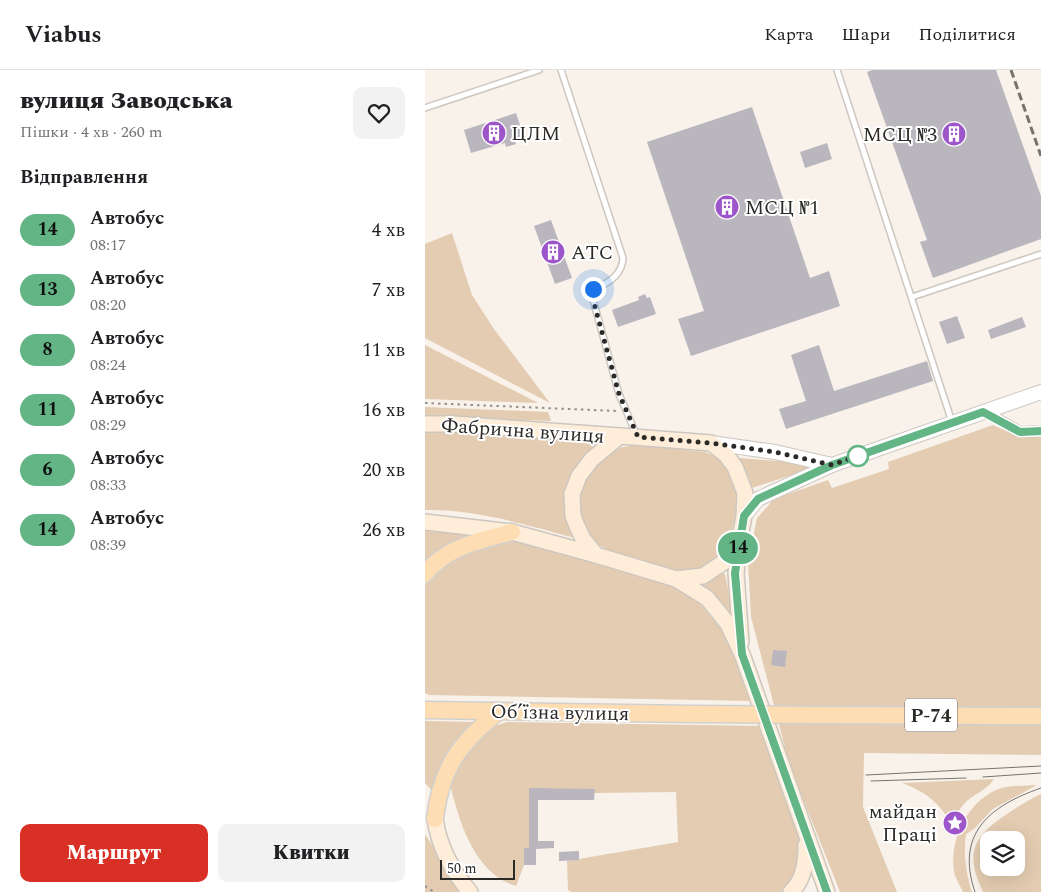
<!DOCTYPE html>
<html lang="uk">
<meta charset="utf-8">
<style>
:root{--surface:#fff;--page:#f2f2f2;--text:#202124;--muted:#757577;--line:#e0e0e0;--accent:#d93025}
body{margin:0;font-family:Spectral,serif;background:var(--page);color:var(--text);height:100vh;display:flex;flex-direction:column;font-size:19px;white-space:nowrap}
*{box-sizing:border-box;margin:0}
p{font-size:16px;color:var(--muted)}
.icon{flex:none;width:28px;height:28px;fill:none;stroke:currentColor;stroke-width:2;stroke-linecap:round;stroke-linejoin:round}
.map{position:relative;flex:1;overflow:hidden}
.drawer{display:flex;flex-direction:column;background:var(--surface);width:425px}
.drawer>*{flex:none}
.badge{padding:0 10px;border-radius:16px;font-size:18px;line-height:32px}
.tools{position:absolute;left:555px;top:761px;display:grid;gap:10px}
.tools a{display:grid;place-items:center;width:45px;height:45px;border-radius:10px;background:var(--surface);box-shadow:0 5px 20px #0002;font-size:25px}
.scale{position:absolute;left:15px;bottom:12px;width:75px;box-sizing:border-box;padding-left:5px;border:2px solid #2c2a27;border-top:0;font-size:14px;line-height:18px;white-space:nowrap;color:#2c2a27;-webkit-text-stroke:4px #fff;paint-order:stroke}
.you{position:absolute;width:25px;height:25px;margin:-12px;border:4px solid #fff;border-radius:50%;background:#1a73e8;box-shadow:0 0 0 8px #1a73e833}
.map>.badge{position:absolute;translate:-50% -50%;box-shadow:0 0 0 2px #fff}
h2{padding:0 20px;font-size:19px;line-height:45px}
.round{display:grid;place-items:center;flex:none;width:52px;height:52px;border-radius:10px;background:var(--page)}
.headline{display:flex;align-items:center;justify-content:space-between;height:85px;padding:0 20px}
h1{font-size:24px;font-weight:800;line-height:38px}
.primary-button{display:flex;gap:10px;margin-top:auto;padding:10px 20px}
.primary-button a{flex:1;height:58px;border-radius:10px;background:var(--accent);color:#fff;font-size:20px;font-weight:800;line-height:58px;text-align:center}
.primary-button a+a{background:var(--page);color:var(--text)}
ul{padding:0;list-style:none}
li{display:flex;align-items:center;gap:15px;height:60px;padding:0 20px}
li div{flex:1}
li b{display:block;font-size:19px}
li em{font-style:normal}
li .badge{min-width:55px;font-weight:700;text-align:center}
header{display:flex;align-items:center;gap:30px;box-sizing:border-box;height:70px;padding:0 25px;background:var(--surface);border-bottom:1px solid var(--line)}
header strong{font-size:24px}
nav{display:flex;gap:28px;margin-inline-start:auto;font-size:18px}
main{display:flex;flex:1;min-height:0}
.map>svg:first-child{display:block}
</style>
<header>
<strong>Viabus</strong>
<nav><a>Карта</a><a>Шари</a><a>Поділитися</a></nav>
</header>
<main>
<section class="drawer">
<div class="headline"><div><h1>вулиця Заводська</h1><p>Пішки · 4 хв · 260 m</p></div><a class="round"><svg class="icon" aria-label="heart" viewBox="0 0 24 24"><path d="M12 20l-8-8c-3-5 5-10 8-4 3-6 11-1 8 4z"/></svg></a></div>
<h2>Відправлення</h2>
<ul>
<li><span class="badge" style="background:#64b586;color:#111">14</span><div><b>Автобус</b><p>08:17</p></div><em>4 хв</em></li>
<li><span class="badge" style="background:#64b586;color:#111">13</span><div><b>Автобус</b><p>08:20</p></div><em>7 хв</em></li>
<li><span class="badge" style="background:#64b586;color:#111">8</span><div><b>Автобус</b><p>08:24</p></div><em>11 хв</em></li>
<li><span class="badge" style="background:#64b586;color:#111">11</span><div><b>Автобус</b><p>08:29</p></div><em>16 хв</em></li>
<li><span class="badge" style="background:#64b586;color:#111">6</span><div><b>Автобус</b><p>08:33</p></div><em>20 хв</em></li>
<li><span class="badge" style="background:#64b586;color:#111">14</span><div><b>Автобус</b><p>08:39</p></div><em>26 хв</em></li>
</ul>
<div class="primary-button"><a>Маршрут</a><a>Квитки</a></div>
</section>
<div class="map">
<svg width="616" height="822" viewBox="0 0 616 822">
<rect width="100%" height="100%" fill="#f8f2eb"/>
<g fill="#e3ccb1" fill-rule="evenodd">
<polygon points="27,163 47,225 69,259 125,333 0,268 0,174"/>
<polygon points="0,275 113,333 0,329"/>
<polygon points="0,337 123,342 126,351 0,347"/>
<polygon points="568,355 594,367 616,366 616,685 439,683 438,737 472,822 415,822 364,693 326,547 323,491 332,448 349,429 403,410 407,418 464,399 463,392"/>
<path d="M 0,361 L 174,371 L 154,393 L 148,403 L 150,468 C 102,455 50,439 0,440 Z"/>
<path d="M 214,375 L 280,382 C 288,385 299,392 304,399 C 307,405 312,417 313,424 C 314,429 312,435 311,439 C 308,462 300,493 274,500 C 251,507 226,494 204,487 C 184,481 166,476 158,454 C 148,424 163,390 192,379 C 199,376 207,376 214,375 Z"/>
<polygon points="315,388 390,394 391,397 327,418 324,408 315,392"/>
<polygon points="0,459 60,463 0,495"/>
<path d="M 95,471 L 246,516 L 275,534 L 300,564 L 328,631 L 4,625 L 0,623 L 0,515 C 24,484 56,473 95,471 Z"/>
<polygon points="296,503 300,504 308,544 305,545 287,524 276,516 277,513 287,510"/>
<path d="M 0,651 L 51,652 C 30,672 11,693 10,724 L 0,713 Z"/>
<path d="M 82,652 L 339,656 L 374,766 L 371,803 L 364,816 L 357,822 L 146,822 L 143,820 L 142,791 L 253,772 L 251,722 L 169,723 L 169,719 L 104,719 L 104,778 L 99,778 L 99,795 L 91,816 C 56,806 39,766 30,733 C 28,726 24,715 26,707 C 30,692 54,665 67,657 C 71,655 77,654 82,652 Z"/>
<path d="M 569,709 C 562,721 547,724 538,735 C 532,742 530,750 528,758 C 517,734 501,722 477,713 Z"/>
<path d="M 612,715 L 568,739 L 549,759 L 541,764 C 538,782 541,804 547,822 L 538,822 C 535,815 530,808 529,801 C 524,770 543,730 574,719 C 585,715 600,716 612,715 Z"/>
<path d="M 616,724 L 616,822 L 558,822 C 541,786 546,768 579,746 C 591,738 603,730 616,724 ZM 564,770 L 591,770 L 591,798 L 564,798 Z"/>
<polygon points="0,764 38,822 0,822"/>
</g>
<g fill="#bab6be">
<polygon points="447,0 571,0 616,126 616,169 508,208 495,172 502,170 442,2"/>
<polygon points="327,37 385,208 404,201 415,236 266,286 253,249 279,241 222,72"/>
<polygon points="91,43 99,67 90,69 91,74 81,77 80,73 46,83 39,60"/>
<polygon points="402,73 407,89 380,98 375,82"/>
<polygon points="126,150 147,208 130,214 109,156"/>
<polygon points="220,224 222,228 225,227 231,244 193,257 187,240 214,230 213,227"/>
<polygon points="532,246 540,268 522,274 514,252"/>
<polygon points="597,247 601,257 566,269 563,260"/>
<polygon points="394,275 409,321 502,291 508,311 361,359 354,339 381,331 366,285"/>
<polygon points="348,580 362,581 360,597 346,595"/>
<polygon points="104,718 170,719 169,730 113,730 113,771 129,771 129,778 111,779 111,795 99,795 99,778 104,778"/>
<polygon points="154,781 154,790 134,791 134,782"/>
</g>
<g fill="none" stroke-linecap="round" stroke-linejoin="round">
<defs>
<g id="service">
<path d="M 136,0 L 198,188 C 197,205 183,214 168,219 L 167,226 L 194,324 L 211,364"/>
<polyline points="412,0 527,352"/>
<polyline points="0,38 114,0"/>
<polyline points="487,227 616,184"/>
</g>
<polyline id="minor" points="559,341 595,362 616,361"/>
<g id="tertiary">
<polyline points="286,373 350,382 407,395"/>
<polyline points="319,446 333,429 407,395 616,322"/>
</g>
<g id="secondary">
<polyline points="0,354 28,354 195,366"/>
<polygon points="195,366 286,373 301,385 310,397 320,423 319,446 314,473 302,490 278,506 251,509 171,485 158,469 152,456 148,446 147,424 154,406 167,389"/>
<polyline points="0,452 87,462 171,485"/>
<polyline points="314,476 311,503 316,572"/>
<polyline points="251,509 282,528 291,539 303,554 317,584 402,822"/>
<path d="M 10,749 C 14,776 27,801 45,822"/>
<path d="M 366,822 C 379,810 381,792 381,775"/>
</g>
<g id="primary">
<path d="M 0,504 C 21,477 56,470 87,462"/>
<polyline points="0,640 270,644"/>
<polyline points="397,645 616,646"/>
<path d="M 10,749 C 16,697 35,673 74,641"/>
</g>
</defs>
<use href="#service" stroke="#cdc7c0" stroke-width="8"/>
<use href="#minor" stroke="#cdc7c0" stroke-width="12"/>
<use href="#tertiary" stroke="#cdc7c0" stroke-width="16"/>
<use href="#secondary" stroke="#cdc7c0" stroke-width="18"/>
<use href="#primary" stroke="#d1d0cf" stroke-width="19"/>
<g stroke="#938f8a" stroke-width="2" stroke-dasharray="2.5 4" stroke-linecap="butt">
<polyline points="0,333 192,341"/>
<polyline points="0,816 9,822"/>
</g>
<use href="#service" stroke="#fff" stroke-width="5"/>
<use href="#minor" stroke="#fff" stroke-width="10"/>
<use href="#tertiary" stroke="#fff" stroke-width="14"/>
<use href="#secondary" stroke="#feeed9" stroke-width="15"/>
<use href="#primary" stroke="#feddb2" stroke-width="16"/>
<g stroke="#76736e" stroke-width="1">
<polyline points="441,705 616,696"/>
<polyline points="558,707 616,703"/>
<polyline points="446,711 541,708"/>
<path d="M 550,822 C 530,764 564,736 616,718"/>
</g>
<polyline stroke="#76736e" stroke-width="3" stroke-dasharray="8 4" stroke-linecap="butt" points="586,0 616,86"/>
<defs>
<polyline id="primary-bridge" points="270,644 397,645"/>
</defs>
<use href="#primary-bridge" stroke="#d1d0cf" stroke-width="19" stroke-linecap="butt"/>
<use href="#primary-bridge" stroke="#feddb2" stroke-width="16"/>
</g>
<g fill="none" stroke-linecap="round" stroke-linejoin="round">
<defs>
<polyline id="line" points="402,822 317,584 310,503 319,446 333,429 407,395 558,342 595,362 616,361"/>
</defs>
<use href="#line" stroke="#fff" stroke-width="11"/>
<use href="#line" stroke="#64b586" stroke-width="8"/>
<polyline stroke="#2c2a27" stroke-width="5" stroke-dasharray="0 9" points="168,219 167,226 194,324 213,367 286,373 350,382 407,395 441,383 433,386"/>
</g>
<defs>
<symbol id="building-disc" viewBox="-11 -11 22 22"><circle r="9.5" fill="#9c56c9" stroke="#fff"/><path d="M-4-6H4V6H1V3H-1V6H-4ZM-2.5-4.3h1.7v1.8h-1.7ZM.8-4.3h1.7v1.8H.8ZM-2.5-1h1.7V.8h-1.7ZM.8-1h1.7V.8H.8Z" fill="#fff"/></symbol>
<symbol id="sight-disc" viewBox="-11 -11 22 22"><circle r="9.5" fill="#9c56c9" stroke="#fff"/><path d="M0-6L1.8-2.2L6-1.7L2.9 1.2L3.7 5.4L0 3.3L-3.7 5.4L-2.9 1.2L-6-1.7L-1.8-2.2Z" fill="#fff"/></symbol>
</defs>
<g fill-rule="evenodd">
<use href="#building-disc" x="55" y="49" width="28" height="28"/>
<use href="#building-disc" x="515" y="50" width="28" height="28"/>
<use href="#building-disc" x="288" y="123" width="28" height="28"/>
<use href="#building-disc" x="114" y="168" width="28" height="28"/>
<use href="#sight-disc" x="516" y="739" width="28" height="28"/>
</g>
<circle fill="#fff" stroke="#64b586" stroke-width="2.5" cx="433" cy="386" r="10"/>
<g text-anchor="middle" stroke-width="4" stroke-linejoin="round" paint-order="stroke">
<rect fill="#fff" stroke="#6b6a68" stroke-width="1" x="480" y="628.5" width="52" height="33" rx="4"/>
<g font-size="19" font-weight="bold" fill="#2c2a27">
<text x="506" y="652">Р-74</text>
</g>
<g font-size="20" fill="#2c2a27" stroke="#fff" text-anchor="start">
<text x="86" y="70">ЦЛМ</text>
<text x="512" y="71" text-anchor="end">МСЦ №3</text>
<text x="320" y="144">МСЦ №1</text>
<text x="146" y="189">АТС</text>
<text x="512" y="748" text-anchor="end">майдан<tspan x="512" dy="23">Праці</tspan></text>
</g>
<g font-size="20" fill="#2c2a27" stroke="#fff">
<text transform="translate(98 360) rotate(4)" y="7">Фабрична вулиця</text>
<text transform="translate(135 642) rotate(1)" y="7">Обʼїзна вулиця</text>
</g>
</g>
</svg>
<div class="tools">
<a><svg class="icon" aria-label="layers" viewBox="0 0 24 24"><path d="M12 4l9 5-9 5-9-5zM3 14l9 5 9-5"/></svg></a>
</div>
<div class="scale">50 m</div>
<div class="you" style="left:168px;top:219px"></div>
<b class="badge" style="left:313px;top:478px;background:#64b586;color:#111">14</b>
</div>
</main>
